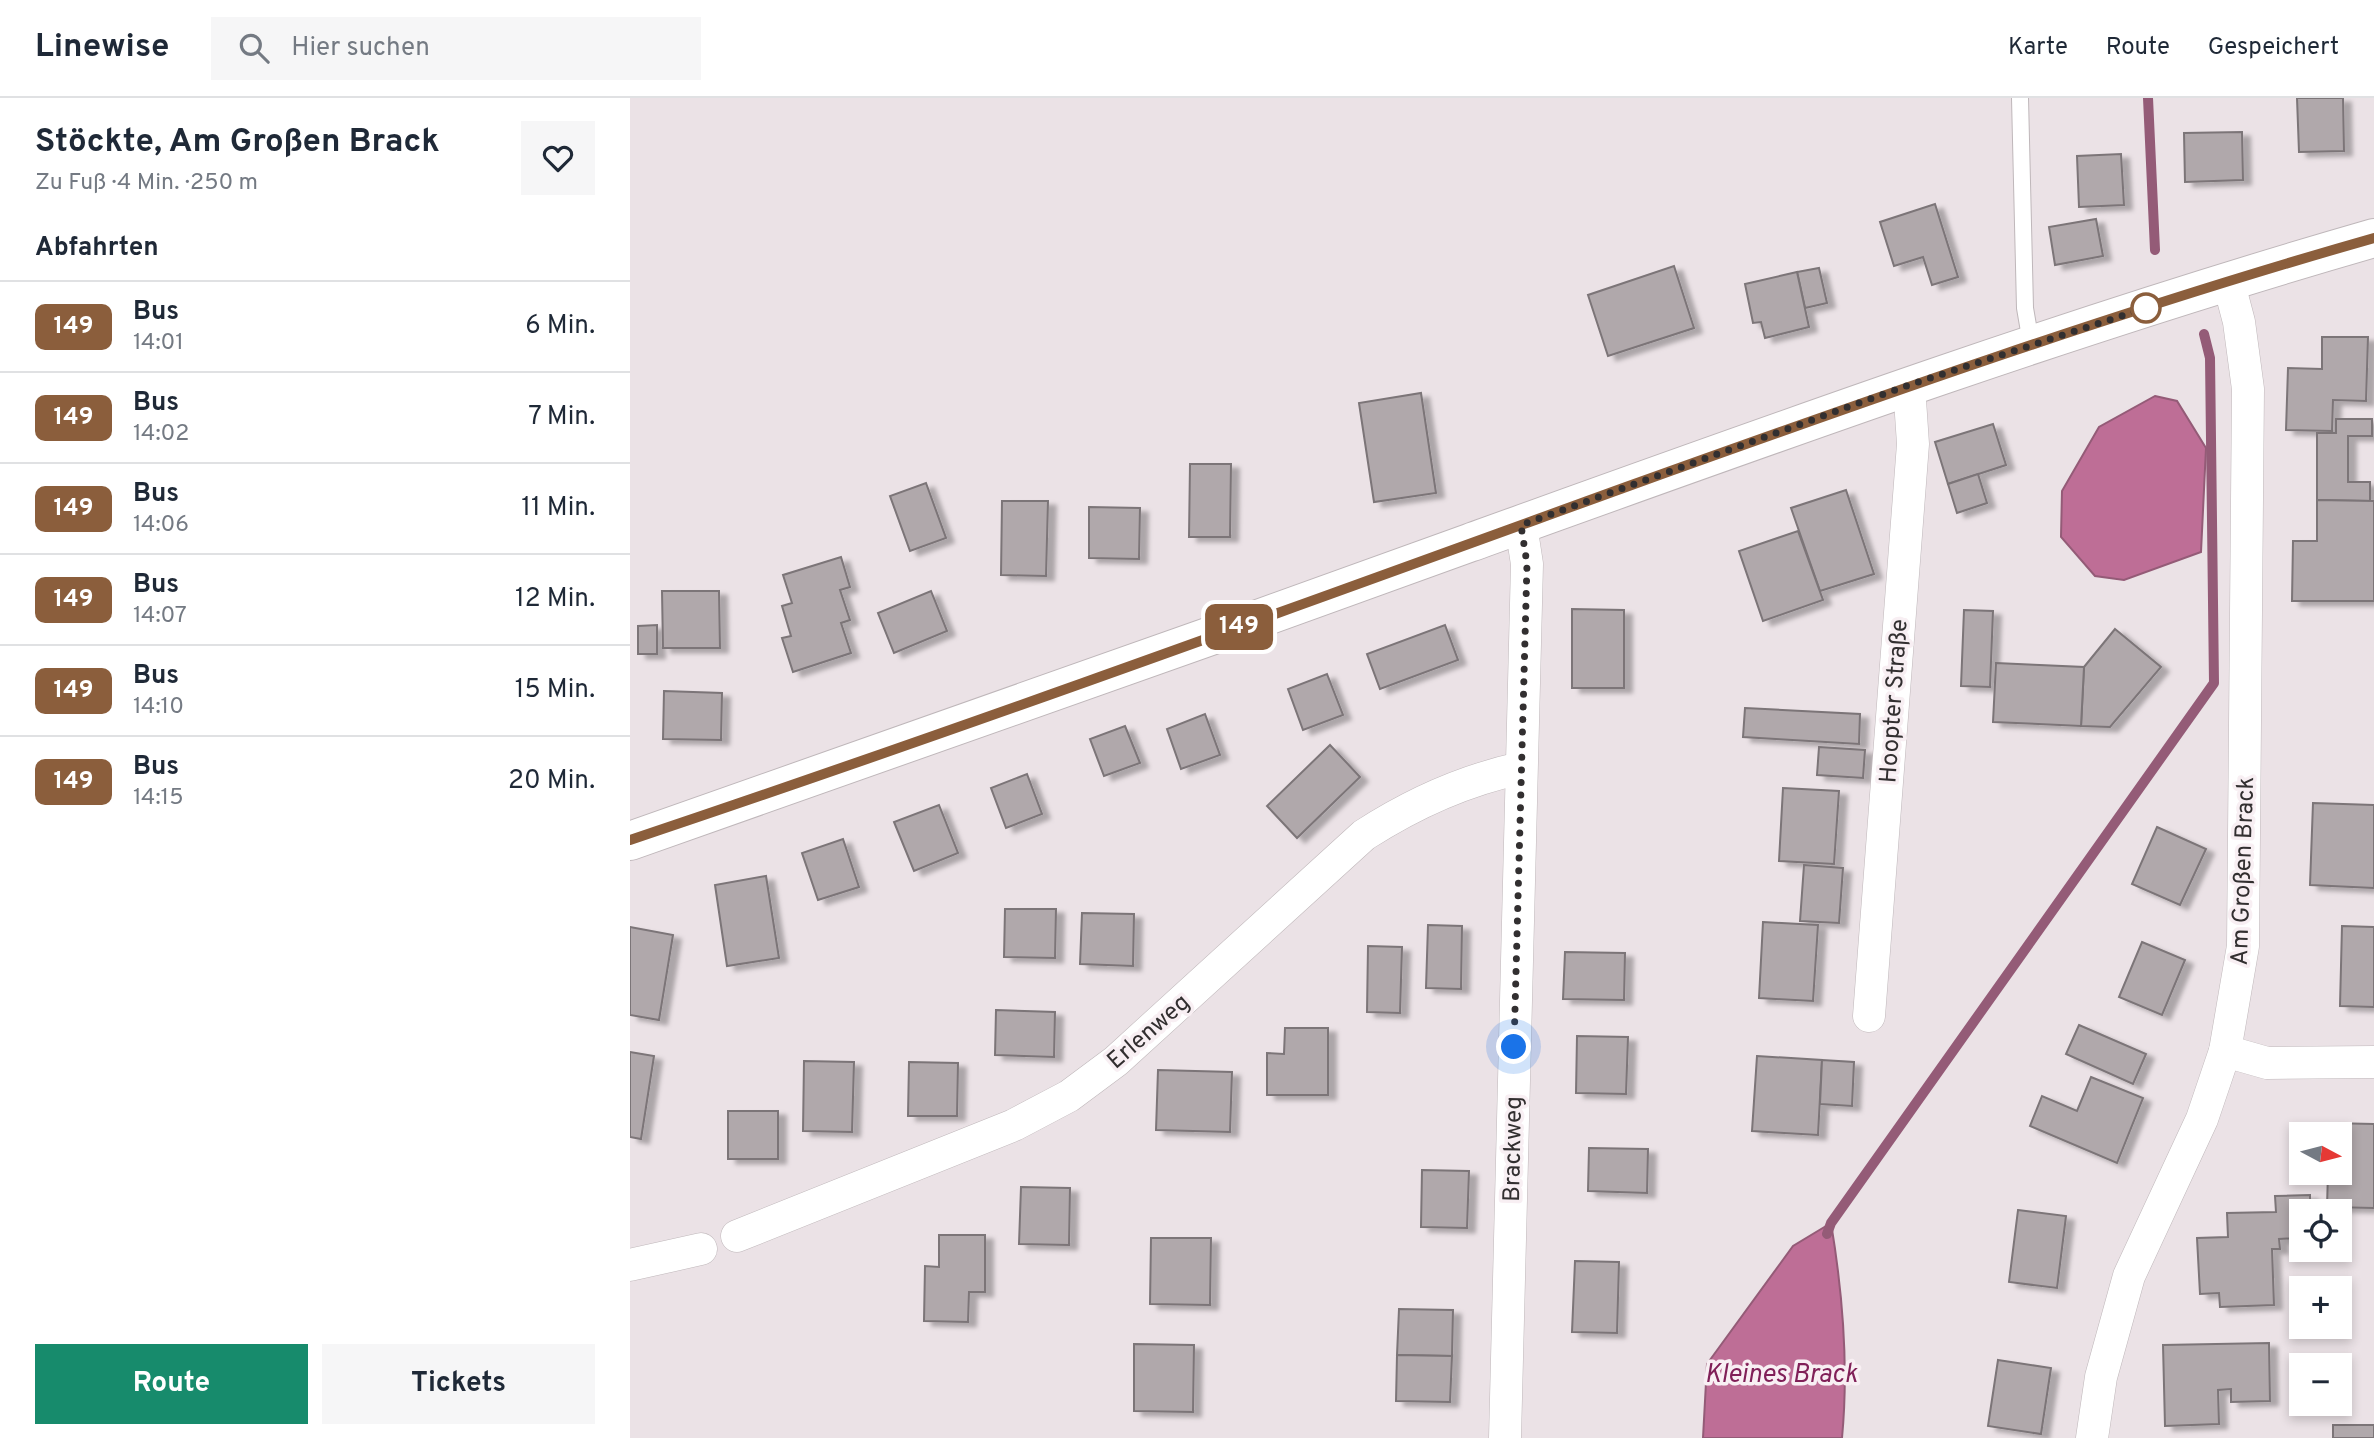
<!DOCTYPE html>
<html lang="de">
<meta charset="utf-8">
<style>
:root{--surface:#fff;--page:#f6f6f7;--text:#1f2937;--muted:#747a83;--line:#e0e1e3;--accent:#178b6c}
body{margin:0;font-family:Overpass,sans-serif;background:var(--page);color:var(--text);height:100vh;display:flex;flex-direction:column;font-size:26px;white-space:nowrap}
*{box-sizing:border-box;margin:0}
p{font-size:23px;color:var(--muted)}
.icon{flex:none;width:38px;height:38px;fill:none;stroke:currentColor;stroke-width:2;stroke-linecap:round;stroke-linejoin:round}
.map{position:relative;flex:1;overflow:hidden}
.panel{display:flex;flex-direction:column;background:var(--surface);width:630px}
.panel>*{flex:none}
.badge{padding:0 14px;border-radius:10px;font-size:24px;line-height:46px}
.needle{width:46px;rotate:97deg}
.controls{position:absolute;left:1659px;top:1024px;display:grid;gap:14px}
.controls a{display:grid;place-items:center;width:63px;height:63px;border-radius:0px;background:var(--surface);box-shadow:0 4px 10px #0003;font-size:35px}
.you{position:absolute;width:35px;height:35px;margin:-18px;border:5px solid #fff;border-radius:50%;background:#1a73e8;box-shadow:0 0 0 10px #1a73e833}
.map>.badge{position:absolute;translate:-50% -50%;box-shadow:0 0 0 4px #fff}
h2{padding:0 35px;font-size:26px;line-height:63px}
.round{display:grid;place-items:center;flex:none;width:74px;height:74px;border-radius:0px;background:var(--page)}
.summary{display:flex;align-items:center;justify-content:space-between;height:119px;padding:0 35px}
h1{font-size:33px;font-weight:700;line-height:52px}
.cta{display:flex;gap:14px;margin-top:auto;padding:14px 35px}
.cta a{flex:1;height:80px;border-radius:0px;background:var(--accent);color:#fff;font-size:28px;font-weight:700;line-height:80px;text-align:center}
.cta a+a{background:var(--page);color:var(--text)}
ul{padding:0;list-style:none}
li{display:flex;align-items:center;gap:21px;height:91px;padding:0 35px;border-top:2px solid var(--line)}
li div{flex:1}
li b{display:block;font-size:26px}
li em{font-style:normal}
li .badge{min-width:77px;font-weight:700;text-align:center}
header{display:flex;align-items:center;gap:42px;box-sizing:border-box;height:98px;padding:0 35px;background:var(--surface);border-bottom:2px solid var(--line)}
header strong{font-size:33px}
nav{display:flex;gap:38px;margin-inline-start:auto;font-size:24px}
.search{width:490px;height:63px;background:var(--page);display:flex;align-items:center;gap:18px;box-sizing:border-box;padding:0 24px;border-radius:0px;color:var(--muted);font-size:26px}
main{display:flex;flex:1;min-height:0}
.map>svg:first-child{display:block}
</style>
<header>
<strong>Linewise</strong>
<div class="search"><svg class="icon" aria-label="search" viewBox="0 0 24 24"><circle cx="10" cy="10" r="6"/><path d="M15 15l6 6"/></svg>Hier suchen</div>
<nav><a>Karte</a><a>Route</a><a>Gespeichert</a></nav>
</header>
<main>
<section class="panel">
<div class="summary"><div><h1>Stöckte, Am Großen Brack</h1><p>Zu Fuß · 4 Min. · 250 m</p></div><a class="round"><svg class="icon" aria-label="heart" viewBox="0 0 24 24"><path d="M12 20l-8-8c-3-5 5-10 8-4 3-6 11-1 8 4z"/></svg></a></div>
<h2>Abfahrten</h2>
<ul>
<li><span class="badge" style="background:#8b5e3c;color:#fff">149</span><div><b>Bus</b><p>14:01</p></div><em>6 Min.</em></li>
<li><span class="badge" style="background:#8b5e3c;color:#fff">149</span><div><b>Bus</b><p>14:02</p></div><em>7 Min.</em></li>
<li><span class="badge" style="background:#8b5e3c;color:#fff">149</span><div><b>Bus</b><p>14:06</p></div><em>11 Min.</em></li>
<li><span class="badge" style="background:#8b5e3c;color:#fff">149</span><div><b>Bus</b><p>14:07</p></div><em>12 Min.</em></li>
<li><span class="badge" style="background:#8b5e3c;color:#fff">149</span><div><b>Bus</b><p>14:10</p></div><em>15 Min.</em></li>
<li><span class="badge" style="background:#8b5e3c;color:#fff">149</span><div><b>Bus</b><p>14:15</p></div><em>20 Min.</em></li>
</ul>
<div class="cta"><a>Route</a><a>Tickets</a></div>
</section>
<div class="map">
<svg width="1744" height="1340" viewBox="0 0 1744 1340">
<defs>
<filter id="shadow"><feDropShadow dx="8" dy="4.5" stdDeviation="2" flood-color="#0004"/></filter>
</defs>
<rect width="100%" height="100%" fill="#ebe2e6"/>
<g fill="#be6e96" stroke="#945b77" stroke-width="2">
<polygon points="1525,298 1547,303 1576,350 1571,454 1494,482 1465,478 1431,439 1432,393 1469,329"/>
<path d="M 1201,1125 C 1213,1197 1219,1267 1212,1340 L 1073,1340 L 1077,1266 L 1163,1148 Z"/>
</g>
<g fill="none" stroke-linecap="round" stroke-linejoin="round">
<g stroke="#945b77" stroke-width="10">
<polyline points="1518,0 1525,152"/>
<polyline points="1197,1136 1201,1125 1584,585 1580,260 1574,236"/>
</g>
</g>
<g fill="#b0a8ab" stroke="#7c7578" stroke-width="2" filter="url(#shadow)">
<polygon points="1667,0 1713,0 1714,53 1669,54"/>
<polygon points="1612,34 1613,82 1555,84 1554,35"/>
<polygon points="1491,56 1494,107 1449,109 1447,58"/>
<polygon points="1305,106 1328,179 1302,187 1293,159 1264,168 1250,124"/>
<polygon points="1466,121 1473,158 1425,167 1419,129"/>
<polygon points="1044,168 1064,230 978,258 958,197"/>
<polygon points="1189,170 1197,205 1175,210 1167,174"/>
<polygon points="1167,174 1179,229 1135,240 1131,224 1123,225 1115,186"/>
<polygon points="1692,239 1738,239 1736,303 1703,302 1702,333 1656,332 1658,270 1692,271"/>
<polygon points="791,295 806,395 744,404 729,305"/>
<polygon points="1706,321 1742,321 1742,338 1718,338 1718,384 1740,384 1740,403 1687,402 1687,335 1706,335"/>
<polygon points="1363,326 1376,367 1318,386 1305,344"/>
<polygon points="560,366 601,366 600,439 559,439"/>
<polygon points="1348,376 1357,405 1327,415 1318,386"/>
<polygon points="296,385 316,440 280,453 260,398"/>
<polygon points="1216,392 1244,476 1190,493 1161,410"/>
<polygon points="1687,402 1744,403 1744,503 1662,503 1663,443 1687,443"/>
<polygon points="372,403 418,403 416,478 371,477"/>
<polygon points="459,409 510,410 509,461 459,460"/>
<polygon points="1168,433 1193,502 1133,523 1109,453"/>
<polygon points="211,459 220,489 210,492 220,522 211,525 221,555 163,574 152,540 161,538 152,508 162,505 153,477"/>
<polygon points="32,493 89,493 90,550 33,550"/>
<polygon points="301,493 317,533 264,555 248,515"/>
<polygon points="942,511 994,512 994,590 942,590"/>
<polygon points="1334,512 1363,513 1360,589 1331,588"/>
<polygon points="27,527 27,556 8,556 8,528"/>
<polygon points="815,527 828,562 750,591 737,556"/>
<polygon points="1485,531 1531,569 1480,629 1451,628 1454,569"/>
<polygon points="1366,565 1454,569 1451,628 1363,624"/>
<polygon points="697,576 713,617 673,632 658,591"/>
<polygon points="34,593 92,595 91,642 33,641"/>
<polygon points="1115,610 1230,616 1229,646 1113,639"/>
<polygon points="575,616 590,657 551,671 537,631"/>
<polygon points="495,628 510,665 474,678 460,641"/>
<polygon points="700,647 730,679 667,740 637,708"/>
<polygon points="1189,649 1235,652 1233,680 1187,677"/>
<polygon points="397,676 412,716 376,730 361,690"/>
<polygon points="1153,690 1209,693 1204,766 1149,763"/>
<polygon points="1683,705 1744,707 1744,790 1680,787"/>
<polygon points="309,707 328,755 284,773 264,724"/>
<polygon points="1527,729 1576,751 1550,807 1502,786"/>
<polygon points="213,741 229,789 188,802 172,755"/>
<polygon points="1174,767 1213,770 1209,825 1170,823"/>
<polygon points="136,778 149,860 97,868 85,787"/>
<polygon points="375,811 426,811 425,860 374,859"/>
<polygon points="452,815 504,816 503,868 450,866"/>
<polygon points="1133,824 1188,827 1183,903 1129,900"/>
<polygon points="798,827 832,828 831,891 796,890"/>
<polygon points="1712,828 1744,829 1744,909 1710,908"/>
<polygon points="0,829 43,837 29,922 0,917"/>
<polygon points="1512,844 1555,862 1532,917 1489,899"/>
<polygon points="738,848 772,849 770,915 737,914"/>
<polygon points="935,854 995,855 994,902 933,901"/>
<polygon points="366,912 425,914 424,959 365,957"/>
<polygon points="1449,927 1516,956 1503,986 1436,956"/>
<polygon points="655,930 698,930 698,997 637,997 637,955 654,956"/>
<polygon points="947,938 998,939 996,996 946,995"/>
<polygon points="0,954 24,958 11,1041 0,1039"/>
<polygon points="1127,958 1192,962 1188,1037 1122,1033"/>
<polygon points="1192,962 1224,964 1222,1008 1190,1006"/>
<polygon points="174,963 224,964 222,1034 173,1033"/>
<polygon points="279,964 328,965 327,1018 278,1018"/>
<polygon points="528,972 602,974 600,1034 526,1032"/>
<polygon points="1461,979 1513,1000 1487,1065 1400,1028 1412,998 1447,1013"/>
<rect x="98" y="1013" width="50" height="48"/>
<polygon points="1699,1025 1744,1026 1744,1110 1697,1109 1698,1074 1710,1074 1710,1036 1699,1036"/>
<polygon points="959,1050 1018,1051 1017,1095 958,1093"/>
<polygon points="792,1072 839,1073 837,1130 791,1129"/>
<polygon points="391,1089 440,1090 439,1147 389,1146"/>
<polygon points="1680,1097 1680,1113 1671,1113 1671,1140 1649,1141 1650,1151 1642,1151 1644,1207 1590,1209 1589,1195 1570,1196 1567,1140 1598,1139 1597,1115 1646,1114 1645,1098"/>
<polygon points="1388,1112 1436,1118 1427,1190 1379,1184"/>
<polygon points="309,1137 355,1137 355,1194 339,1194 338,1224 294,1223 295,1168 309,1169"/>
<polygon points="521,1140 581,1140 580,1207 520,1206"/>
<polygon points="945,1163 989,1164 987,1235 942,1234"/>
<polygon points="769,1211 823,1212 822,1258 767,1257"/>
<polygon points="1639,1245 1640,1303 1601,1304 1601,1291 1588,1292 1589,1326 1535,1328 1533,1247"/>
<polygon points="504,1246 564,1247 563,1314 504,1313"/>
<polygon points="767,1257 822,1258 820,1304 766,1303"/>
<polygon points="1368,1262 1421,1270 1411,1336 1358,1328"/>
<rect x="1703" y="1327" width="41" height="13"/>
</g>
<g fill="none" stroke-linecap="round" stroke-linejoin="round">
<defs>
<polyline id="service" points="1390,0 1395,210 1401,245"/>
<g id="minor">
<polyline points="1239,918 1283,346 1279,287"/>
<polyline points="1595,953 1637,965 1744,964"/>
<path d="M 107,1138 L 384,1027 L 439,998 L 486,963 L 734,737 C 782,706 835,682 891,670"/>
<polyline points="0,1167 71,1151"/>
<polyline points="875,1340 897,466 891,427"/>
<polyline points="1462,1340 1471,1279 1499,1178 1572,1021 1595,953 1613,848 1618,291 1609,224 1598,182"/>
</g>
<path id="tertiary" d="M 0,743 C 281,646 560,546 839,445 C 1139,337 1438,228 1744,140"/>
</defs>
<use href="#service" stroke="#bfb7ba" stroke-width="18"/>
<use href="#minor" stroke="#bfb7ba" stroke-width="33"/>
<use href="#tertiary" stroke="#bfb7ba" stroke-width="40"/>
<use href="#service" stroke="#fff" stroke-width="16"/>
<use href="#minor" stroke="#fff" stroke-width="32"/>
<use href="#tertiary" stroke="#fff" stroke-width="38"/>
</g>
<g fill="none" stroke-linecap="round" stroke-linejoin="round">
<defs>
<path id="line" d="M 0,742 C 334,630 665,509 996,389 C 1244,300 1491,212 1744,140"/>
</defs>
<use href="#line" stroke="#fff" stroke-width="16"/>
<use href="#line" stroke="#8b5e3c" stroke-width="10"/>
<polyline stroke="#322f30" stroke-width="7" stroke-dasharray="0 12.6" points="884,949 897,466 891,427 1279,287 1516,210"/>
</g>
<circle fill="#fff" stroke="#8b5e3c" stroke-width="3.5" cx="1516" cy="210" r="14"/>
<g text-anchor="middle" stroke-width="7" stroke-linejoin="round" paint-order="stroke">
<g font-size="24" fill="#322f30" stroke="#f8eff3">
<text transform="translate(1263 603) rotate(-86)" y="8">Hoopter Straße</text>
<text transform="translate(1612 773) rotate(-88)" y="8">Am Großen Brack</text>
<text transform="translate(518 933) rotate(-41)" y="8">Erlenweg</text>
<text transform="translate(882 1051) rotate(-89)" y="8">Brackweg</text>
</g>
<g font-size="26" font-style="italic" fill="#802058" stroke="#f8eff3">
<text x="1151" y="1284">Kleines Brack</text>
</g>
</g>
</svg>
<div class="controls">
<a><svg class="needle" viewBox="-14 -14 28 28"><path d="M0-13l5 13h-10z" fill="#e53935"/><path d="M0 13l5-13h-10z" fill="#747a83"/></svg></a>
<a><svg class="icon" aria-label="locate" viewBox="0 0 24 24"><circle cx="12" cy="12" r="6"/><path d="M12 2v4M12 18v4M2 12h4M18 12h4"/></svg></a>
<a>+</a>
<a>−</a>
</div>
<div class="you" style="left:884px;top:949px"></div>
<b class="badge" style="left:609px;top:529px;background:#8b5e3c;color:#fff">149</b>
</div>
</main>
